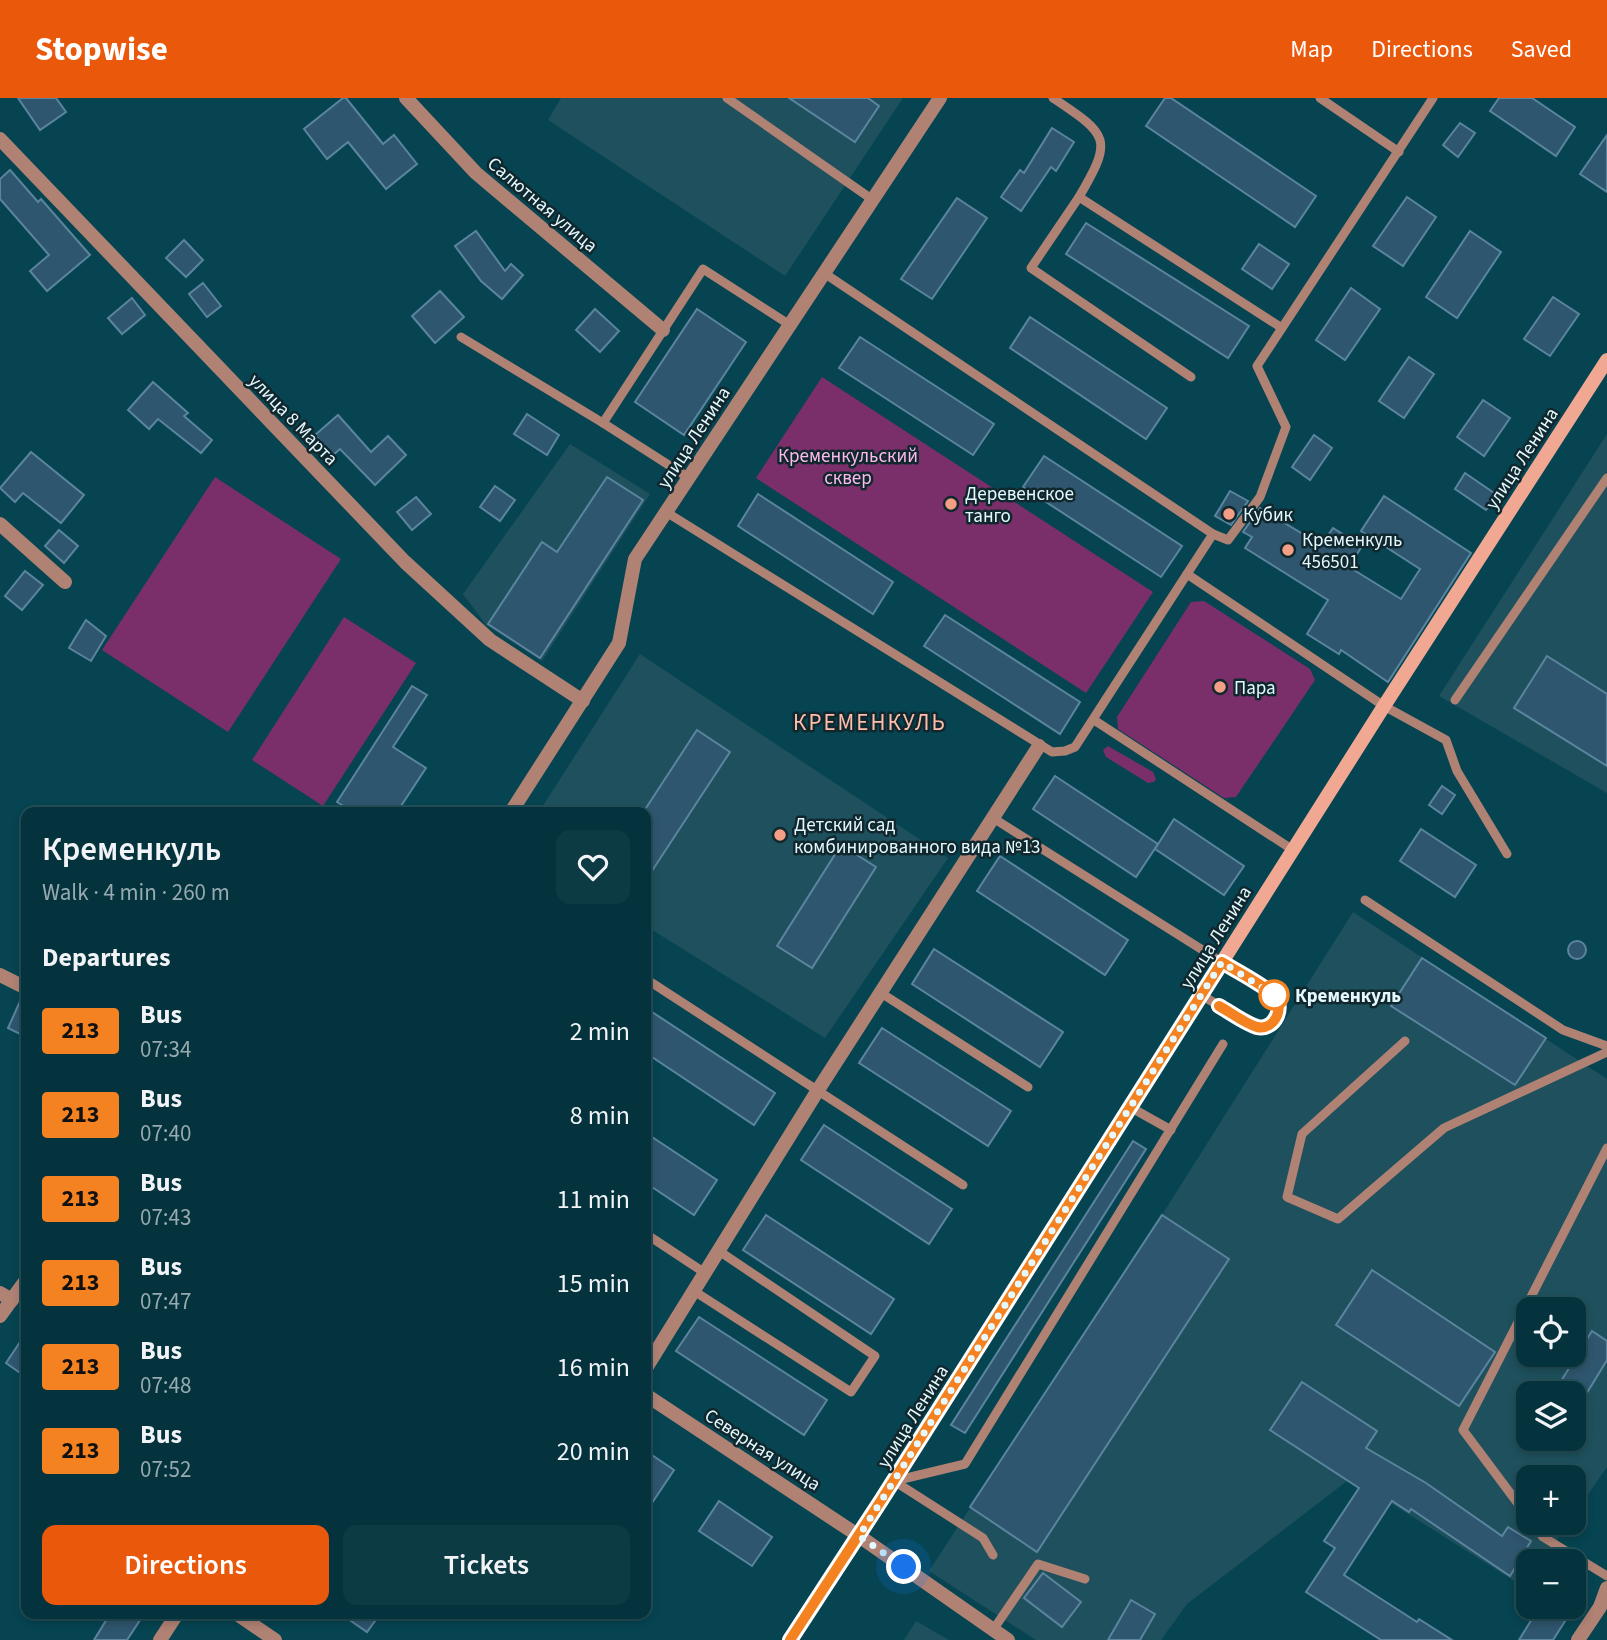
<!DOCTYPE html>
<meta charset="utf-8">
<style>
:root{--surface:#04333d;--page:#0d3b44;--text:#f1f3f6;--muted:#97aab0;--line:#254e57;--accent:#ea580c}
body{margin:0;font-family:"Source Sans 3",sans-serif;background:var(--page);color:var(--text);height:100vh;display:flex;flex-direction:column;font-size:26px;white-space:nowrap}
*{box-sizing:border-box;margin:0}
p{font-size:23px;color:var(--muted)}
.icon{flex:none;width:38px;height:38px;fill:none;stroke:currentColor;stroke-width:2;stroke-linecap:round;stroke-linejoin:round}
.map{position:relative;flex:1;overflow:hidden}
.panel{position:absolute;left:21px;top:709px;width:630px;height:812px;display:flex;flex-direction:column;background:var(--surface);border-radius:14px;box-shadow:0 4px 10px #0003,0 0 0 2px var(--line)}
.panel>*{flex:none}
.badge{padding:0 14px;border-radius:5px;font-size:24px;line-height:46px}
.buttons{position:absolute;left:1516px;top:1199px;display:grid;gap:14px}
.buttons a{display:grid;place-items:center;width:70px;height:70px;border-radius:14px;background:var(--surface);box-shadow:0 4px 10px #0003,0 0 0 2px var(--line);font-size:35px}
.you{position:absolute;width:35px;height:35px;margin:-18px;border:5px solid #fff;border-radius:50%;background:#1a73e8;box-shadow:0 0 0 10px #1a73e833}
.map>.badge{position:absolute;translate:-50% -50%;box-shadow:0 0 0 4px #fff}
h2{padding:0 21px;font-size:26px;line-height:63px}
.round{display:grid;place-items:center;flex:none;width:74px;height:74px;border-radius:14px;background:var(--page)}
.overview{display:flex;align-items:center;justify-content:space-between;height:119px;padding:0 21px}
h1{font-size:33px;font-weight:600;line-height:52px}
.cta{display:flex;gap:14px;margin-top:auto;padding:14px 21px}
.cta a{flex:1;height:80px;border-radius:14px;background:var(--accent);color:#fff;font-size:28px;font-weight:600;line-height:80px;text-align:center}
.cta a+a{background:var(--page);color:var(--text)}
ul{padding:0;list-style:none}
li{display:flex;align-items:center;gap:21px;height:84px;padding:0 21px}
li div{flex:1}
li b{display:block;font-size:26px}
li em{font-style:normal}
li .badge{min-width:77px;font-weight:700;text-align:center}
header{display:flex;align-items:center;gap:42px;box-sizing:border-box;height:98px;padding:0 35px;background:var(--accent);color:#fff}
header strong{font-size:33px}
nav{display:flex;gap:38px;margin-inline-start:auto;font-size:24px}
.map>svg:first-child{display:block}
</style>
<header>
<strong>Stopwise</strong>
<nav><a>Map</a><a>Directions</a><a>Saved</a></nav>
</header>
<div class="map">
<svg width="1607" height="1542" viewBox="0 0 1607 1542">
<rect width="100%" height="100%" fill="#064451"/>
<g fill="#1e515d" fill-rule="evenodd">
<polygon points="561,0 903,0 785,178 548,22"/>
<polygon points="1607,336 1607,695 1439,598"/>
<polygon points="570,346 650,396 542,563 486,527 463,496"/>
<polygon points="640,556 948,760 825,940 646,828 646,714 539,714"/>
<path d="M 1353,814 L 1607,981 L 1607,1369 L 1573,1418 L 1573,1379 L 1528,1379 L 1528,1424 L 1569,1425 L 1542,1463 L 1528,1463 L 1528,1485 L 1524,1489 L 1351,1380 L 1187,1506 L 1161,1542 L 1036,1542 L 929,1473 L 1162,1117 ZM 1528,1211 L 1573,1211 L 1573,1256 L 1528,1256 ZM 1528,1295 L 1573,1295 L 1573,1340 L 1528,1340 Z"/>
<polygon points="916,1523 949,1542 904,1542"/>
</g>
<g fill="#7a2f6a">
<polygon points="822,279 1153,494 1086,595 756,380"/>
<polygon points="215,379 341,461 228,634 102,552"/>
<polygon points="1204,503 1310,571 1315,582 1236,699 1224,700 1118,631 1117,619 1191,504"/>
<polygon points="344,519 416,565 323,708 252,662"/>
<polygon points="1108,648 1153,674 1156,681 1154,684 1148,685 1106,659 1103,652"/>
</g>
<g fill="#2e566e" stroke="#5b849e" stroke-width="2">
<polygon points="18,0 56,0 66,14 40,32"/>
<polygon points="343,0 346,0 383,46 394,37 417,66 386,91 348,44 327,61 304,31"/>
<polygon points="789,0 868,0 879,8 855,44"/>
<polygon points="1165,0 1171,0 1316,98 1295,129 1146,28"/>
<polygon points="1499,0 1532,0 1575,29 1556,58 1490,13"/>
<polygon points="1460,25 1475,35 1458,59 1443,47"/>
<polygon points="1052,30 1074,44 1056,73 1051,69 1021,113 1001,99 1020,72 1024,75"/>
<polygon points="1607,37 1607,94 1580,76"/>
<polygon points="10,72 38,104 41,101 90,157 47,193 30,173 49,157 0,101 0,81"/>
<polygon points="1407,99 1436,119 1403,168 1373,148"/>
<polygon points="957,100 987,120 932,201 901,181"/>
<polygon points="1086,125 1249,228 1228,260 1066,156"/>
<polygon points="476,133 505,173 511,166 523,177 502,201 481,183 455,148"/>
<polygon points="1470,133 1501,154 1457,220 1426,199"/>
<polygon points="184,142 203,162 186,179 166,160"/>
<polygon points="1259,146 1289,166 1272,191 1242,171"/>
<polygon points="203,185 221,208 207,219 189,196"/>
<polygon points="1351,190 1380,211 1345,262 1316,242"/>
<polygon points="440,193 464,219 435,245 412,218"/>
<polygon points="1553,199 1579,216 1550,258 1524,241"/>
<polygon points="132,200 145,217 122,236 108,220"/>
<polygon points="595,211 619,233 600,254 576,232"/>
<polygon points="697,211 746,244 684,337 635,304"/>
<polygon points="1030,219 1167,310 1146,341 1010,250"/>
<polygon points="860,239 994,326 973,357 839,270"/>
<polygon points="1409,259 1434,276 1404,320 1379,303"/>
<polygon points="153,284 188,315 184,318 212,342 201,355 158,321 149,331 128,312"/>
<polygon points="1483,302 1510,320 1484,358 1457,339"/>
<polygon points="527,316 559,337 547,357 514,336"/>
<polygon points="338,317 371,354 388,338 406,357 375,387 340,351 333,357 315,337"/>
<polygon points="1314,337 1332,350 1310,382 1292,369"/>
<polygon points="31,354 84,397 61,425 23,395 15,404 0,390"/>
<polygon points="1044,358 1182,448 1161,479 1023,389"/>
<polygon points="1465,375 1497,397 1486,412 1455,391"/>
<polygon points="607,379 643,402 540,560 488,526 542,444 557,454"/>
<polygon points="495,388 515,402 500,423 480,409"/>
<polygon points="1230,393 1248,403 1231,427 1215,418"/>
<polygon points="758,396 893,484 873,516 738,428"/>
<polygon points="1384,398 1471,455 1388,584 1341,552 1339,556 1307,536 1328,502 1245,450 1252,439 1243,434 1260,410 1321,447 1333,430 1362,448 1349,469 1401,501 1420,471 1361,433"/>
<polygon points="416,399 431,416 412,432 397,414"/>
<polygon points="59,432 78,448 64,465 45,448"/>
<polygon points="25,473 43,487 22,512 5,498"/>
<polygon points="945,517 1080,604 1060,636 924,548"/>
<polygon points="86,522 106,538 91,563 69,550"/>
<polygon points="1547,558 1607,596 1607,668 1514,610"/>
<polygon points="412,588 427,597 393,649 426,670 397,714 353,714 337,704"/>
<polygon points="697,632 730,654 646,782 646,710"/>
<polygon points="1055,678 1158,746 1136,779 1033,711"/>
<polygon points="1442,688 1455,697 1442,716 1429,707"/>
<polygon points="1174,721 1244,768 1224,797 1155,751"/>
<polygon points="1421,731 1476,767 1455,799 1400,763"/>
<polygon points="841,747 876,769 812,870 777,848"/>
<polygon points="1000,758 1128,842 1105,877 977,793"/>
<circle cx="1577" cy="852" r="9"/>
<polygon points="934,851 1063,934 1040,969 912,886"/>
<polygon points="1422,860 1546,940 1515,987 1391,908"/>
<polygon points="22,899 26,900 26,939 8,930"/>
<polygon points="646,910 775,995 754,1027 646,955"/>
<polygon points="882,930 1011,1013 988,1048 859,965"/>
<polygon points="824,1027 952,1111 929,1146 801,1062"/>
<polygon points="646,1035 717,1082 694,1117 646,1085"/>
<polygon points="1133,1043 1146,1051 965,1335 951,1327"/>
<polygon points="766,1117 894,1201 871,1236 743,1152"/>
<polygon points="1162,1117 1229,1161 1037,1454 970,1409"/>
<polygon points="1372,1172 1495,1254 1459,1308 1336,1227"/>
<polygon points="699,1219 827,1302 804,1337 676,1253"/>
<polygon points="1592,1233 1607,1243 1607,1262 1582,1303 1573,1298 1573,1295 1568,1295 1558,1288"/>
<polygon points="26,1235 26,1279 6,1265"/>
<polygon points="1302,1284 1377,1333 1366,1350 1426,1385 1502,1438 1508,1429 1531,1443 1510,1478 1411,1411 1409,1414 1392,1403 1344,1477 1417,1524 1419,1521 1452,1542 1381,1542 1306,1494 1335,1450 1324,1443 1359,1390 1270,1332"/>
<polygon points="646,1353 674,1372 646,1414"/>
<polygon points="719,1403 772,1439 752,1468 699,1433"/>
<polygon points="1043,1475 1081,1504 1062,1529 1024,1500"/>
<polygon points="1131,1502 1155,1516 1140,1542 1108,1542"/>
<polygon points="1540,1508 1549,1508 1567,1520 1553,1542 1519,1542"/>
<polygon points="110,1516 144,1516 127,1542 94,1542"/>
<polygon points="341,1516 380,1516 367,1534"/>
</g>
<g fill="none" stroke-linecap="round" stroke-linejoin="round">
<g stroke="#b08274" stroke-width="9">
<polyline points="727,0 873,102"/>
<path d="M 1053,0 C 1108,37 1114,40 1079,99 L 1282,230"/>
<polyline points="1320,0 1399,54"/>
<polyline points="1079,99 1031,170 1191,279"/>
<polyline points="824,175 1213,436 1187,476 1384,608 1446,642 1457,673 1507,756"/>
<polyline points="461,239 603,325"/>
<polyline points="689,380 603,325 703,171 790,227"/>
<polyline points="666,414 1052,654 1065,653 1075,649 1187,476"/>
<polyline points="1213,436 1228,442 1260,399 1286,329 1257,268 1433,0"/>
<polyline points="1455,602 1607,380"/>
<polyline points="1094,622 1293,752"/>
<path d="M 993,720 L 1274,897 C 1283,912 1277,920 1263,929 L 1254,928 L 1201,897"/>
<polyline points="1365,802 1563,932 1607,948"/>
<polyline points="646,881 963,1087"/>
<polyline points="881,895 1028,989"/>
<polyline points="1405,943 1302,1036 1287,1099 1338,1121 1444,1030 1607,954"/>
<polyline points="1130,1009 1171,1032"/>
<polyline points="646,1136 705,1175"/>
<polyline points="694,1193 851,1294 875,1258 719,1153"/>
<polyline points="1528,1419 1463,1332 1607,1050"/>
<polyline points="1532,1424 1543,1439 1607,1478"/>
<polyline points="993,1457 983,1440 894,1383 965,1366 1223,946"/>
<polyline points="993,1532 1038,1466 1085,1481"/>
</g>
<g stroke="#b08274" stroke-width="14">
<polyline points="406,0 476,75 663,232"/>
<polyline points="0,41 405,464 490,542 583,603"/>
<polyline points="0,426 65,484"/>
<polyline points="511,714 619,545 635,461 940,0"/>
<polyline points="0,877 26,890"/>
<polyline points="0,1195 12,1202"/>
<polyline points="0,1218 26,1182"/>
<polyline points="646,1270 818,992 1039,648"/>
<polyline points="646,1297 859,1438 1008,1542"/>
<polyline points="237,1516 275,1542"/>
<polyline points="160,1542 177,1516"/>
<polyline points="1578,1542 1600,1509 1607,1490"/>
</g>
<polyline stroke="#f1a893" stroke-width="14" points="790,1542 859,1438 1384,608 1607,262"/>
</g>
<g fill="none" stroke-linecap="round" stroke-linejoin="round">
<defs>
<path id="line" d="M 790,1542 L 882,1401 L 1222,864 C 1238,874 1258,884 1273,896 C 1286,908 1275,933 1257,929 C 1244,925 1230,914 1219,908"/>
</defs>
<use href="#line" stroke="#fff" stroke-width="16"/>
<use href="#line" stroke="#f58220" stroke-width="10"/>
<polyline stroke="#e3f9ff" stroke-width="7" stroke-dasharray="0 12.6" points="904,1469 859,1438 1222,864 1274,897"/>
</g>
<g fill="#f49e86" stroke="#10272d" stroke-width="2.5">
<circle cx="951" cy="406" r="7"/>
<circle cx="1229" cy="416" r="7"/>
<circle cx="1288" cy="452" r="7"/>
<circle cx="1220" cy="589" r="7"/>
<circle cx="780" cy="737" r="7"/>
</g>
<circle fill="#fff" stroke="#f58220" stroke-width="3.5" cx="1274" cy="897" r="14"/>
<g text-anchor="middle" stroke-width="5" stroke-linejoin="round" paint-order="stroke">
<g font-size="19" fill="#e3f9ff" stroke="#10272d">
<text transform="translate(543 106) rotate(40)" y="7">Салютная улица</text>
<text transform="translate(294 321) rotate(46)" y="7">улица 8 Марта</text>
<text transform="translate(693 339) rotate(-57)" y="7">улица Ленина</text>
<text transform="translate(1521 360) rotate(-57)" y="7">улица Ленина</text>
<text transform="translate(1215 839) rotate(-58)" y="7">улица Ленина</text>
<text transform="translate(912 1318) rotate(-58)" y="7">улица Ленина</text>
<text transform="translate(763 1351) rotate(33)" y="7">Северная улица</text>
</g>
<g font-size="19" fill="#fcb9eb" stroke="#10272d">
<text x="848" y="364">Кременкульский<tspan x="848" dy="22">сквер</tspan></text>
</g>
<g font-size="19" fill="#e3f9ff" stroke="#10272d" text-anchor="start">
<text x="965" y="402">Деревенское<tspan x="965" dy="22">танго</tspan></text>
<text x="1243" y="423">Кубик</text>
<text x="1302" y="448">Кременкуль<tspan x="1302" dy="22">456501</tspan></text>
<text x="1234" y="596">Пара</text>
<text x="794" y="733">Детский сад<tspan x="794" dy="22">комбинированного вида №13</tspan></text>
</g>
<g font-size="19" font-weight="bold" fill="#e3f9ff" stroke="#10272d" text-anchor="start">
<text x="1295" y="904">Кременкуль</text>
</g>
<g font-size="23" letter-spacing="2" fill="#ffbeab" stroke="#10272d">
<text x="870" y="632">КРЕМЕНКУЛЬ</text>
</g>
</g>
</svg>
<div class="buttons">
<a><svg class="icon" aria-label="locate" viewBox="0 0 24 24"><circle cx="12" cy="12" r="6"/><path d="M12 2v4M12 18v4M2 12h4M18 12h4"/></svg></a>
<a><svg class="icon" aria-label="layers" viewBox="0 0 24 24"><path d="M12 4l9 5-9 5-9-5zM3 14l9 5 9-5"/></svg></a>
<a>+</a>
<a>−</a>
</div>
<div class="you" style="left:904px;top:1469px"></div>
<section class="panel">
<div class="overview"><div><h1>Кременкуль</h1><p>Walk · 4 min · 260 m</p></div><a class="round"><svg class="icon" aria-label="heart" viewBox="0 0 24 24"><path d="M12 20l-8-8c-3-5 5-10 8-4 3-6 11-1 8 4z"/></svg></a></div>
<h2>Departures</h2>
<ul>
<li><span class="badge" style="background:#f58220;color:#111">213</span><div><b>Bus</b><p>07:34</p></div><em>2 min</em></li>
<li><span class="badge" style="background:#f58220;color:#111">213</span><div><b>Bus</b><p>07:40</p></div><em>8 min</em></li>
<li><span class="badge" style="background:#f58220;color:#111">213</span><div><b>Bus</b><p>07:43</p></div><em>11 min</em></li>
<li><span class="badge" style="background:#f58220;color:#111">213</span><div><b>Bus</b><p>07:47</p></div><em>15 min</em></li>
<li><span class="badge" style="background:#f58220;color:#111">213</span><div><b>Bus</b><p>07:48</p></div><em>16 min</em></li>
<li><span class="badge" style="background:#f58220;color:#111">213</span><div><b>Bus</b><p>07:52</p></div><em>20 min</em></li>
</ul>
<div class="cta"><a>Directions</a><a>Tickets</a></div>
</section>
</div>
